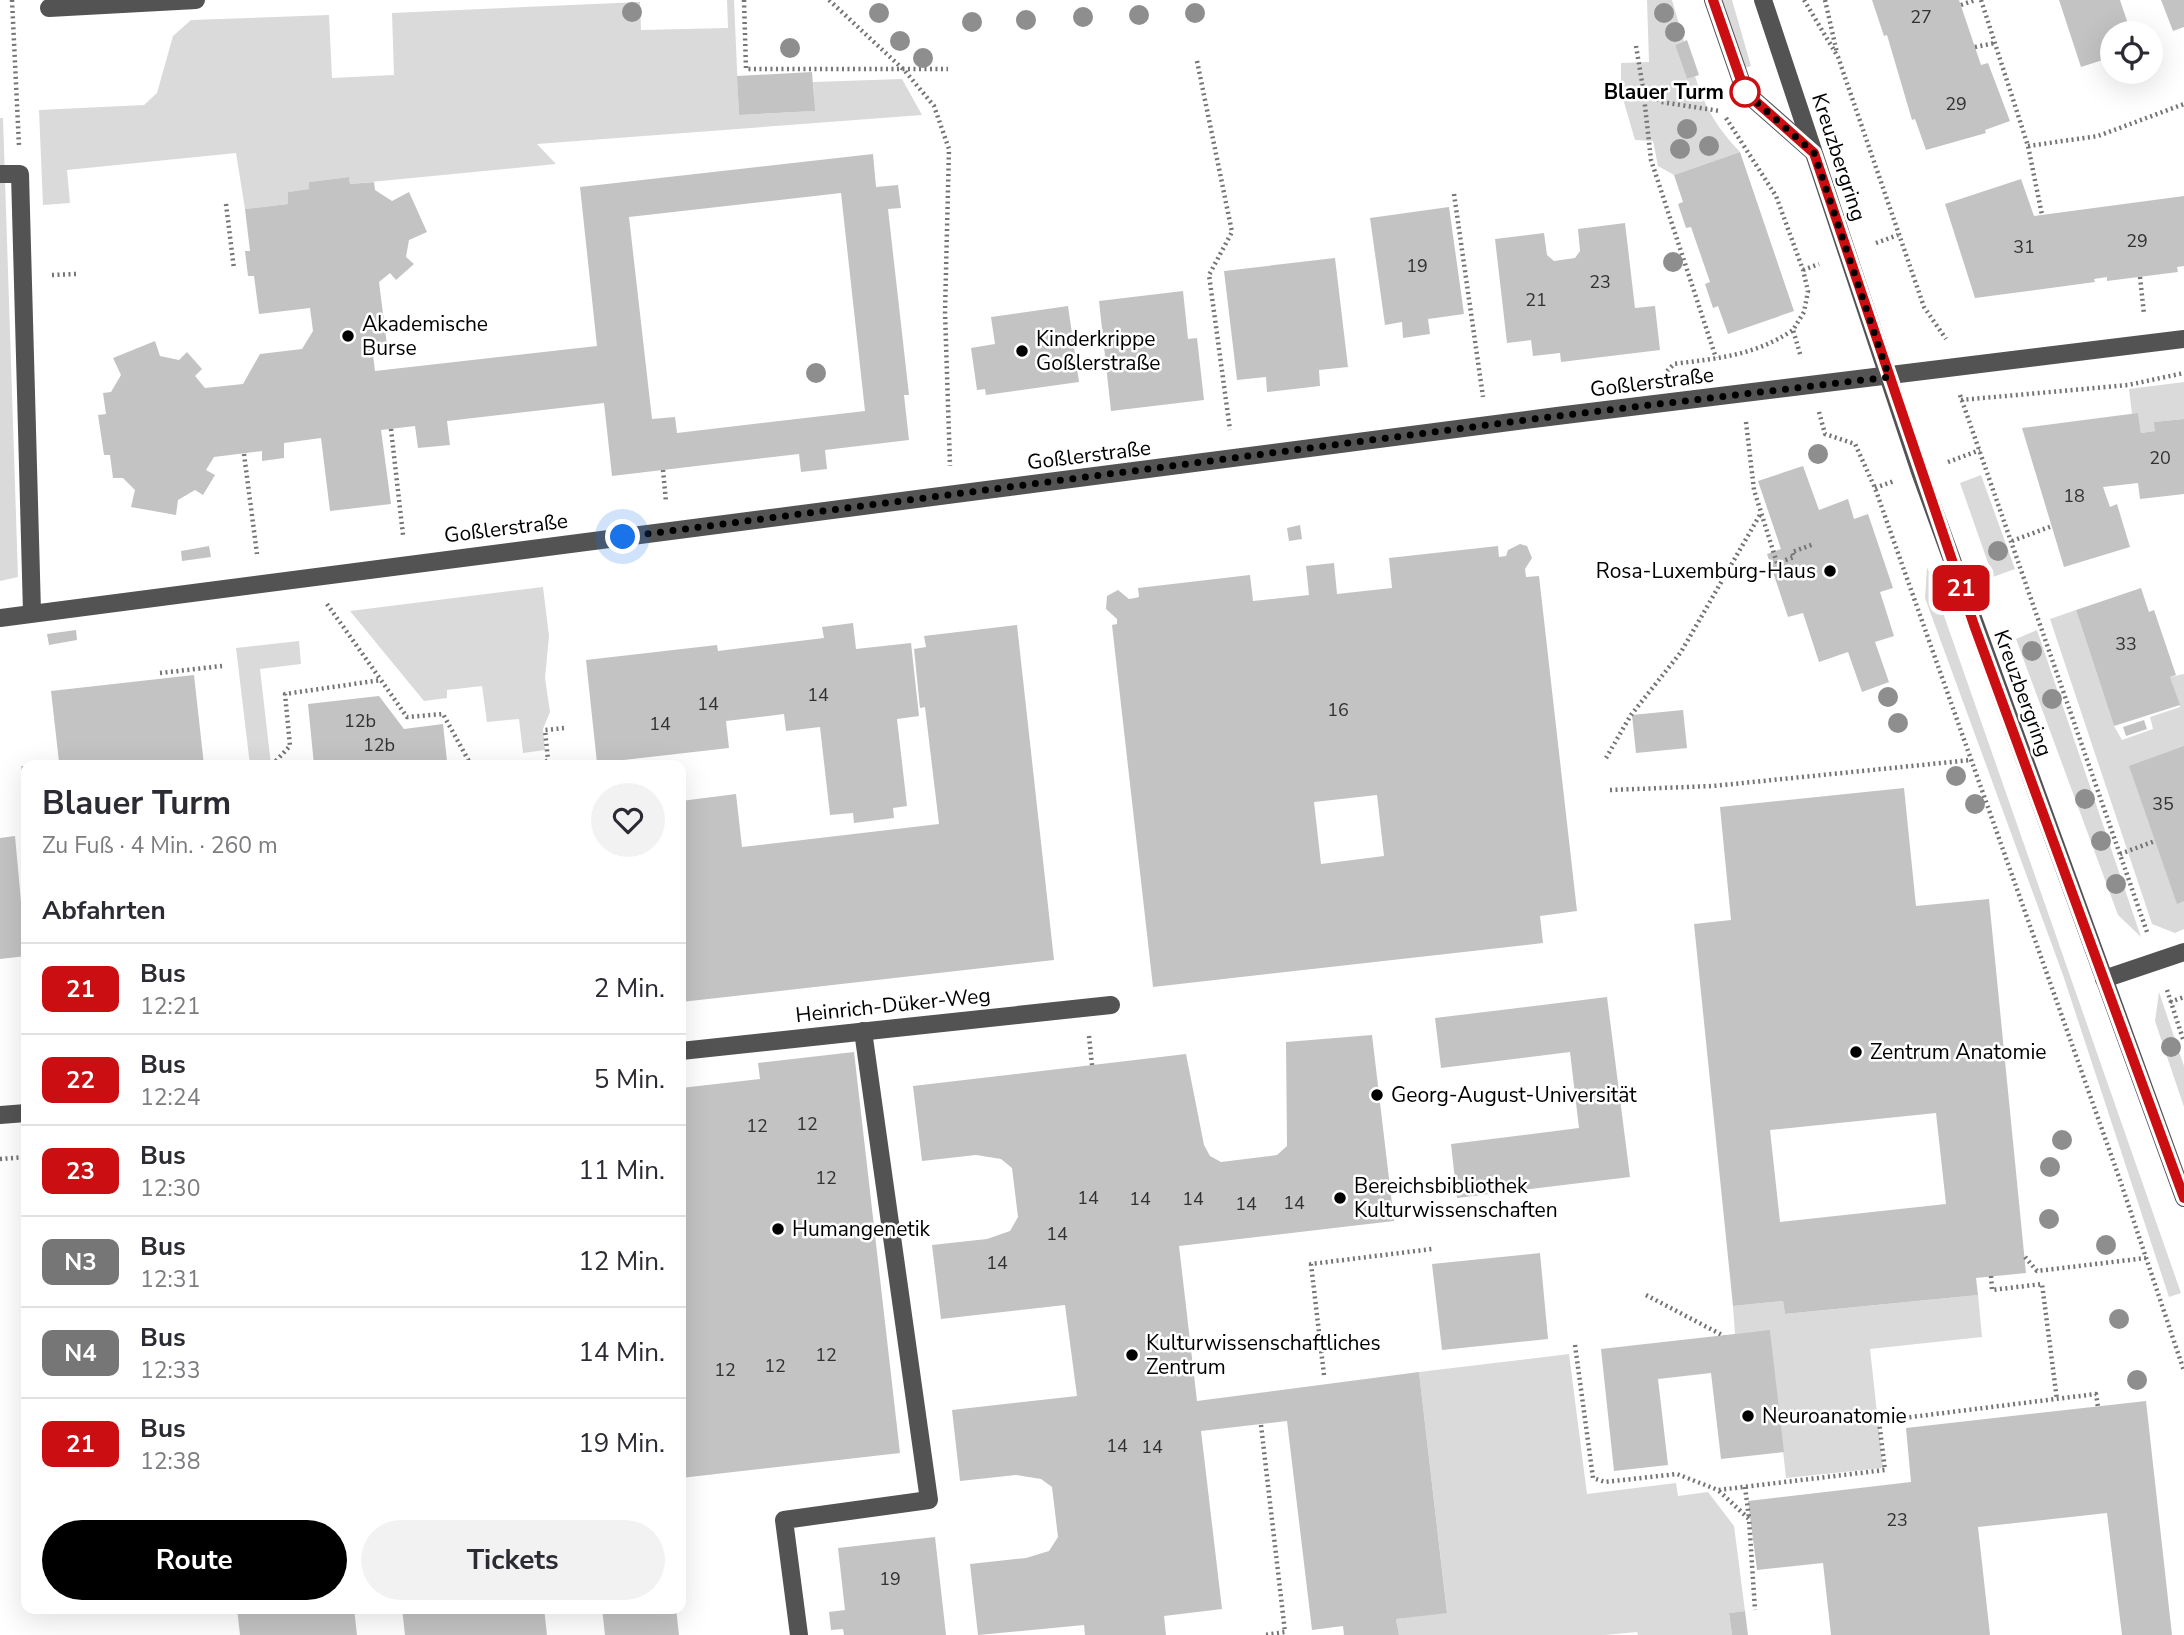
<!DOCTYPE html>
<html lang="de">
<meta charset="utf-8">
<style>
:root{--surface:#fff;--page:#f2f2f3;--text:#2b2b33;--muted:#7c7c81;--line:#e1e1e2;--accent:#000}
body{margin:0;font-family:"Nunito Sans",sans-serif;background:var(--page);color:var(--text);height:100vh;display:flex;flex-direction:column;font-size:26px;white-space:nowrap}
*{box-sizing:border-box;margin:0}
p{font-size:23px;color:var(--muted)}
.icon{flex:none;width:38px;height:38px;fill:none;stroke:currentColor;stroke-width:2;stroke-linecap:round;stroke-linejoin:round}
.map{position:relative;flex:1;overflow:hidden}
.panel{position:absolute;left:21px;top:760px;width:665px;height:854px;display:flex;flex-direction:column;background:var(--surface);border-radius:14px;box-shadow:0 7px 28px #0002}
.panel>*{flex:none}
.badge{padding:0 14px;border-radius:10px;font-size:24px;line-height:46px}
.buttons{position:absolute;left:2100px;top:21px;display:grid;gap:14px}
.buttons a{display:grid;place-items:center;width:63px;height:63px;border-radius:50%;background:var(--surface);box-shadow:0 7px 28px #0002;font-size:35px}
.you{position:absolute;width:35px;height:35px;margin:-18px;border:5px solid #fff;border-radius:50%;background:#1a73e8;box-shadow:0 0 0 10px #1a73e833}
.map>.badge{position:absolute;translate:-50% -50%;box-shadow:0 0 0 4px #fff}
h2{padding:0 21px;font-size:26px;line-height:63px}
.round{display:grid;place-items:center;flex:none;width:74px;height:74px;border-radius:37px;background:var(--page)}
.overview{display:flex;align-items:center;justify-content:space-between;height:119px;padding:0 21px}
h1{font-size:33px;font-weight:700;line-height:52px}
.button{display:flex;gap:14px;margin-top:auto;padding:14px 21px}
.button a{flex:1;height:80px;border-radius:42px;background:var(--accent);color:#fff;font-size:28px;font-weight:700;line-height:80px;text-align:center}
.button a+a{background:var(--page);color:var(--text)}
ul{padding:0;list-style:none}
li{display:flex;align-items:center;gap:21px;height:91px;padding:0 21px;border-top:2px solid var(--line)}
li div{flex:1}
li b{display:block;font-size:26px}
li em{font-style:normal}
li .badge{min-width:77px;font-weight:700;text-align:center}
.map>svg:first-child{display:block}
</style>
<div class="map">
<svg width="2184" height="1635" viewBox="0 0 2184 1635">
<rect width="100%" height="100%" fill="#fff"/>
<g fill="#dadada">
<polygon points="727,0 734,0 739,115 814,111 813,82 902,79 922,115 537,144 556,164 350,184 349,177 309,182 309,189 288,192 288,204 245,209 236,153 67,170 70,203 43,205 39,110 144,105 157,93 173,36 191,20 329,15 332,78 394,75 392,13 640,2 641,30 728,28"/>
<path d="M 1647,0 L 1672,0 L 1684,41 L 1675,45 L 1687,79 L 1695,76 C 1704,107 1718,129 1740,152 L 1674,175 L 1658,166 L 1653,141 L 1635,140 L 1621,92 L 1621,63 L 1649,62 Z"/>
<polygon points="1720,0 1732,0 1751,66 1745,68"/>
<polygon points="0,118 3,118 18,577 0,581"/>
<polygon points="2184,382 2184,419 2155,422 2155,431 2141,433 2138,413 2132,414 2129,389"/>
<polygon points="1981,475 2015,569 1993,577 1960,483"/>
<polygon points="1927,567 2181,1293 2169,1297 2063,975 1925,598"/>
<polygon points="543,587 549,636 545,678 550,712 543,729 545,750 523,753 519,719 487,722 482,686 447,690 447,698 424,701 350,611"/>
<polygon points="2076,610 2114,726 2122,740 2153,729 2150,717 2180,707 2170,677 2184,674 2184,929 2175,933 2152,924 2050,619"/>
<polygon points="2037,630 2141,937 2118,915 2016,639"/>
<polygon points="299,641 301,664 260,669 271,765 250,765 236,648"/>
<polygon points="2159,992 2184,1066 2184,1107 2155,1021"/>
<polygon points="1978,1295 1982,1337 1870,1349 1883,1468 1786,1478 1770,1331 1735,1334 1733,1306 1783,1301 1785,1314"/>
<polygon points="1569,1354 1587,1494 1676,1483 1678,1496 1708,1492 1734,1526 1745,1611 1729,1613 1732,1635 1638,1635 1637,1632 1605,1635 1399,1635 1396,1619 1447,1612 1419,1372"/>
</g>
<g fill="#c3c3c3" fill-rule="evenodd">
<polygon points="1872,0 1959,0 1981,65 1988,63 2010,121 1985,130 1986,133 1926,150 1915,119 1912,120 1887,35 1884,36"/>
<polygon points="2059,0 2120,0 2131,33 2112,33 2112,57 2081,67"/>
<polygon points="2161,0 2184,0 2184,27 2173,31"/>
<polygon points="1687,40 1699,75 1687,79 1675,45"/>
<polygon points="812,72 815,111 739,115 737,76"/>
<polygon points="1740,152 1794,311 1728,334 1718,306 1713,308 1705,284 1710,282 1691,227 1686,228 1678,204 1683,202 1674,175"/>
<path d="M 873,154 L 876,187 L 898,185 L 901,208 L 888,209 L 909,395 L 904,395 L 909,440 L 825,450 L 827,469 L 801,472 L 799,454 L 612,476 L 604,403 L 447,421 L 450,445 L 418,448 L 415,426 L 381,430 L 391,504 L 330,511 L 321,438 L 284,443 L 284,458 L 262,461 L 262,451 L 214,457 L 206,470 L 215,475 L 203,495 L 195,490 L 178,500 L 176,515 L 131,507 L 135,490 L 123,478 L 113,478 L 110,455 L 104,455 L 98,415 L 106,414 L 103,393 L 111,392 L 121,375 L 113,358 L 155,341 L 160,356 L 179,360 L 187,352 L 202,369 L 195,376 L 205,388 L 243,384 L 260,354 L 302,349 L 313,331 L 310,308 L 259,314 L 254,276 L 248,276 L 245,251 L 250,251 L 245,209 L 288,204 L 288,192 L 309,189 L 309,182 L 349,177 L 350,184 L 374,182 L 375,190 L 392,201 L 409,192 L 427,232 L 409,240 L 406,257 L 414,264 L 396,280 L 390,273 L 379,282 L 388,353 L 373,355 L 375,371 L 597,346 L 580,187 ZM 841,193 L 865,411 L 677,433 L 675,417 L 652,419 L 629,217 Z"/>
<polygon points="2021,179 2034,216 2184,196 2184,266 2177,267 2178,272 2107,281 2107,277 2094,279 2095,282 1975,298 1945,204"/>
<polygon points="1449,207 1464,314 1428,319 1430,334 1403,338 1402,322 1385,325 1370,218"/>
<polygon points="1625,223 1635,308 1655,306 1660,350 1561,362 1560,353 1533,356 1531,340 1507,343 1495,239 1544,233 1547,255 1554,261 1575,258 1580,251 1578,229"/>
<polygon points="1335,258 1348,367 1319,370 1320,386 1267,392 1266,377 1237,380 1224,271"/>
<polygon points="1183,291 1188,339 1197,338 1204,400 1111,411 1099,301"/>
<polygon points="1068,306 1079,382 986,395 985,389 977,390 971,348 995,344 991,317"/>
<polygon points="2138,413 2141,433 2155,431 2154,422 2184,419 2184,494 2140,499 2138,483 2103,487 2110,507 2117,504 2130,547 2064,567 2022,428"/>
<polygon points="1803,466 1819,510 1848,499 1854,519 1868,514 1893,588 1880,592 1894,636 1875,642 1889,682 1862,692 1848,652 1819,662 1803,613 1788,617 1767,554 1781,549 1758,481"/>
<polygon points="1300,525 1302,539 1289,541 1287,528"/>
<path d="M 1520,544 L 1527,546 L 1532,558 L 1525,569 L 1526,577 L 1539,576 L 1577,911 L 1540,916 L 1543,943 L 1153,987 L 1112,625 L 1117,624 L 1117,619 L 1106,609 L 1107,596 L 1118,590 L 1129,599 L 1135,598 L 1139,597 L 1138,588 L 1250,575 L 1253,601 L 1309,595 L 1306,566 L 1334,563 L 1337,594 L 1392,588 L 1389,558 L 1498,546 L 1499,557 L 1506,556 L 1508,550 ZM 1377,795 L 1384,856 L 1321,864 L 1314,802 Z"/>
<polygon points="209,546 211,557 182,561 181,551"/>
<polygon points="2141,588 2149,612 2154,610 2176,675 2170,677 2180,705 2114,726 2076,610"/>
<polygon points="853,623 856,649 911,643 919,716 897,719 907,806 893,808 894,818 854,823 853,813 830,815 820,727 786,731 784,714 726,721 729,748 597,763 586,660 717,645 718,651 824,638 822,627"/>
<polygon points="1017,625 1054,960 681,1002 681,801 736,794 742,847 939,824 925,707 920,708 914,649 926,647 924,636"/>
<polygon points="76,630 77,640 49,645 47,634"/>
<polygon points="194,675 204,765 53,765 59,762 51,691"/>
<polygon points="379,696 404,729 443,724 447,761 443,761 444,765 314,765 308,704"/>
<polygon points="1683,710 1687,748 1636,753 1632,715"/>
<polygon points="2144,720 2147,729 2126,736 2123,727"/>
<polygon points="2184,746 2184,901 2177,904 2129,766"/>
<polygon points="21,766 26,766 26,791 25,791"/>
<path d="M 1904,788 L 1916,906 L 1989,899 L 2026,1273 L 1976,1278 L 1978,1295 L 1785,1314 L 1783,1301 L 1733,1306 L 1694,924 L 1731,920 L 1720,807 ZM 1936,1113 L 1946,1204 L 1780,1222 L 1770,1130 Z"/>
<polygon points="15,836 26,956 0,959 0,838"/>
<polygon points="1607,997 1630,1177 1457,1198 1451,1144 1579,1128 1570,1052 1441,1068 1435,1018"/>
<polygon points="1372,1035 1394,1221 1179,1246 1197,1401 1419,1372 1447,1613 1396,1619 1399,1635 1344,1635 1343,1626 1312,1630 1287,1421 1201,1431 1222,1609 1164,1616 1166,1635 1085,1635 1084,1625 978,1635 970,1564 1026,1558 1049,1551 1058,1537 1052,1487 1041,1479 1016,1475 960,1481 952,1410 1077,1396 1065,1305 941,1319 932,1245 987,1239 1010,1231 1018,1217 1012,1168 1001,1159 976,1155 922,1161 913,1086 1186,1054 1204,1145 1210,1156 1221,1162 1277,1155 1287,1146 1286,1042"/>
<polygon points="854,1052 900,1453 681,1478 681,1088 760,1079 758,1063"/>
<polygon points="1540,1253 1548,1339 1442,1350 1432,1264"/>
<polygon points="1770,1330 1784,1452 1721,1459 1711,1373 1658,1379 1668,1465 1614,1471 1601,1349"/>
<polygon points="2146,1401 2172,1635 2122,1635 2107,1513 1978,1527 1990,1635 1831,1635 1823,1563 1757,1570 1748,1501 1911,1482 1906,1428"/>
<polygon points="935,1537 946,1635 844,1635 843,1629 831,1630 829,1612 845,1610 838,1548"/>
<polygon points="237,1608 354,1608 357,1635 240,1635"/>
<polygon points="402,1608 544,1608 547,1635 405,1635"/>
<polygon points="602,1608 676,1608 679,1635 605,1635"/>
<polygon points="1745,1611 1748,1635 1732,1635 1729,1613"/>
</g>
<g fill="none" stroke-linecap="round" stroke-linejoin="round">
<g stroke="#757575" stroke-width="4.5" stroke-dasharray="2 3.5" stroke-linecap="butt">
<polyline points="12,0 19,146"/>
<polyline points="744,0 746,69 948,69"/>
<polyline points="829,0 905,71 934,106 949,149 945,312 950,466"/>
<polyline points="1804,0 1838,57 1924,307 1946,339"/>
<polyline points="1825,0 1837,53"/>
<polyline points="1981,0 2028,146 2042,215"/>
<polyline points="1961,5 1975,0"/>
<polyline points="1636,46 1643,88 1661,102 1720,111"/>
<polyline points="1975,47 1995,43"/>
<polyline points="1197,61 1232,232 1209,275 1230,430"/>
<polyline points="1643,88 1651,160 1716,358"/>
<polyline points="1726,118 1776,196 1803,270 1808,291 1804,312 1793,330 1801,357"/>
<polyline points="2028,146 2098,136 2184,104"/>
<polyline points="1454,194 1483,397"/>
<polyline points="226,204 234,269"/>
<polyline points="1876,243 1898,235"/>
<polyline points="1803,270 1819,264"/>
<polyline points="52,275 76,274"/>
<polyline points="2140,277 2144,314"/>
<path d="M 1667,371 L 1674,364 C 1718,358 1754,356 1793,330"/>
<polyline points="1960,395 2147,932"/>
<polyline points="1961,400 2128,385 2184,373"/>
<polyline points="1819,412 1825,434 1855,444 1875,488 2121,1183 2184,1371"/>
<polyline points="1746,422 1754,490 1777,563 1794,557 1792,552 1814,544"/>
<polyline points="391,429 403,535"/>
<polyline points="244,454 257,554"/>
<polyline points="1948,462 1980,450"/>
<polyline points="663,470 666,502"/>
<polyline points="1875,488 1894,481"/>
<polyline points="2012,541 2052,526"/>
<polyline points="327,604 381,680"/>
<polyline points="160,673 222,666"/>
<polyline points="1606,758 1631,715 1681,652 1761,513"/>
<polyline points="272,765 290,746 285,694 381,680 407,717 443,714 471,765"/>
<polyline points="542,765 548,760 545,730 565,728"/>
<polyline points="1610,790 1713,786 1971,760"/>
<polyline points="2120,854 2155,841"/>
<polyline points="2167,990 2184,1042"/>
<polyline points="2170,1002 2184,997"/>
<polyline points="1089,1036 1092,1065"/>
<polyline points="0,1159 26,1157"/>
<polyline points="2025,1257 2037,1271 2146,1258"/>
<polyline points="1991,1276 1992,1290 2042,1284 2057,1400"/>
<polyline points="1646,1295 1724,1336"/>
<polyline points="1575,1345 1593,1478 1605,1482 1677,1474 1718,1490 1885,1470 1879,1421 2096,1394 2098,1407"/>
<polyline points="1324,1375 1311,1264 1432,1249"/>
<polyline points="1261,1425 1285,1632 1264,1635"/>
<polyline points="1745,1487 1749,1518"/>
<polyline points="1719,1491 1749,1519 1755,1610"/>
</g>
<g stroke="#535353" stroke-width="18">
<polyline points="1713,0 1745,92 1812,151"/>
<polyline points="1763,0 1920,472 2184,1198"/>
<polyline points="49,8 196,0"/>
<polyline points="0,174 20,174 32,612"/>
<polyline points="0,618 1557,416 2184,339"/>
<polyline points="2104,979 2184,952"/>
<polyline points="681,1051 1111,1005"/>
<polyline points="0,1115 26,1113"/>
<polyline points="799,1635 784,1520 929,1500 863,1031"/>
</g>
</g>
<g fill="#8e8e8e">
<circle cx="632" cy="12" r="10"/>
<circle cx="879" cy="13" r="10"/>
<circle cx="1195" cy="13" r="10"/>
<circle cx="1664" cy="13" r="10"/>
<circle cx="1139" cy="15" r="10"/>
<circle cx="1083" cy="17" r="10"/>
<circle cx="1026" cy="20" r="10"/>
<circle cx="972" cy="22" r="10"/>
<circle cx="1675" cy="32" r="10"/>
<circle cx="900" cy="41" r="10"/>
<circle cx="790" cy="48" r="10"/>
<circle cx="923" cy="58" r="10"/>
<circle cx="1687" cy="129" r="10"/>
<circle cx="1709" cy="146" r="10"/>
<circle cx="1680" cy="149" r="10"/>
<circle cx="1673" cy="262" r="10"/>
<circle cx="816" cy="373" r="10"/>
<circle cx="1818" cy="454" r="10"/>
<circle cx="1998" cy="551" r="10"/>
<circle cx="2032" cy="651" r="10"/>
<circle cx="1888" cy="697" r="10"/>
<circle cx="2052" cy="699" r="10"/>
<circle cx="1898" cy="723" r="10"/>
<circle cx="1956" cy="776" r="10"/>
<circle cx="2085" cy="799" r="10"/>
<circle cx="1975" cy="804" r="10"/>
<circle cx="2101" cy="841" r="10"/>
<circle cx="2116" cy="884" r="10"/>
<circle cx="2171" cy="1047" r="10"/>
<circle cx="2062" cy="1140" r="10"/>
<circle cx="2050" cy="1167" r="10"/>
<circle cx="2049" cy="1219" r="10"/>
<circle cx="2106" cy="1245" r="10"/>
<circle cx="2119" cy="1319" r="10"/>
<circle cx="2137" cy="1380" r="10"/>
</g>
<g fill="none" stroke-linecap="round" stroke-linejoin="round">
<defs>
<polyline id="line" points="1713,0 1745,92 1814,153 1974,625 2184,1198"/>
</defs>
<use href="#line" stroke="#fff" stroke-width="16"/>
<use href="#line" stroke="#cb0e11" stroke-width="10"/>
<polyline stroke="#000" stroke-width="7" stroke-dasharray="0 12.6" points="623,537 1557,416 1889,377 1814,153 1745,92"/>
</g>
<circle fill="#fff" stroke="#cb0e11" stroke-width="3.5" cx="1745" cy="92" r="14"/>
<g fill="#000" stroke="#fff" stroke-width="2.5">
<circle cx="348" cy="336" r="7"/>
<circle cx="1022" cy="351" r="7"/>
<circle cx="1830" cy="571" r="7"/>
<circle cx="1856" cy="1052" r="7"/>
<circle cx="1377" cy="1095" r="7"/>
<circle cx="1340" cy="1198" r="7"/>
<circle cx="778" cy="1229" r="7"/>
<circle cx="1132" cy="1355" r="7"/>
<circle cx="1748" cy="1416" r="7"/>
</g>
<g text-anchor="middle" stroke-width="5" stroke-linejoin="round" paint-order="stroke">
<g font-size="18" fill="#313131">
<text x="1921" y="23">27</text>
<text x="1956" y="110">29</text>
<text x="2137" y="247">29</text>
<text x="2024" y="253">31</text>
<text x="1417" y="272">19</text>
<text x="1600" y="288">23</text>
<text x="1536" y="306">21</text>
<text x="2160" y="464">20</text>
<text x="2074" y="502">18</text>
<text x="2126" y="650">33</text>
<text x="818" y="701">14</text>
<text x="708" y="710">14</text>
<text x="1338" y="716">16</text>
<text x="360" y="727">12b</text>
<text x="660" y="730">14</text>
<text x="379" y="751">12b</text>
<text x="2163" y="810">35</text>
<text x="807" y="1130">12</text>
<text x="757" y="1132">12</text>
<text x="826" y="1184">12</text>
<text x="1088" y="1204">14</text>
<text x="1140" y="1205">14</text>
<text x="1193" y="1205">14</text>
<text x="1294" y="1209">14</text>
<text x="1246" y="1210">14</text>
<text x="1057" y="1240">14</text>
<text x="997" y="1269">14</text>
<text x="826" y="1361">12</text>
<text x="775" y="1372">12</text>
<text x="725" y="1376">12</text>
<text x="1117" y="1452">14</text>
<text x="1152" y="1453">14</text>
<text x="1897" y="1526">23</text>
<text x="890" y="1585">19</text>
</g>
<g font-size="21" font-weight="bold" fill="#000" stroke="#fff" text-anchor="end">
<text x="1724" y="99">Blauer Turm</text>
</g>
<g font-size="21" fill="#000" stroke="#fff">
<text transform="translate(1839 157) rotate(72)" y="7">Kreuzbergring</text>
<text transform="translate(1652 382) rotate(-7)" y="7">Goßlerstraße</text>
<text transform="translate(1089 455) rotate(-7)" y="7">Goßlerstraße</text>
<text transform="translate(506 528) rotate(-7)" y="7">Goßlerstraße</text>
<text transform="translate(2023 693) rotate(70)" y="7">Kreuzbergring</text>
<text transform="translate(893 1005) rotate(-6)" y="7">Heinrich-Düker-Weg</text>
</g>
<g font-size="21" fill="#000" stroke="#fff" text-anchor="start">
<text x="362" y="331">Akademische<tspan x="362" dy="24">Burse</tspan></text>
<text x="1036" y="346">Kinderkrippe<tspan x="1036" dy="24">Goßlerstraße</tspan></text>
<text x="1816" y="578" text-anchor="end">Rosa-Luxemburg-Haus</text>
<text x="1870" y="1059">Zentrum Anatomie</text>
<text x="1391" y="1102">Georg-August-Universität</text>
<text x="1354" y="1193">Bereichsbibliothek<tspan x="1354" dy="24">Kulturwissenschaften</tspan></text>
<text x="792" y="1236">Humangenetik</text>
<text x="1146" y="1350">Kulturwissenschaftliches<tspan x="1146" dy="24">Zentrum</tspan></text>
<text x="1762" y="1423">Neuroanatomie</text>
</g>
</g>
</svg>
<div class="buttons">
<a><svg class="icon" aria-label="locate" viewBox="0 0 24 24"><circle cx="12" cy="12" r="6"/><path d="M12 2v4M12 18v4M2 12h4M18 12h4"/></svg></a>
</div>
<div class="you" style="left:623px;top:537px"></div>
<b class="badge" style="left:1961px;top:588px;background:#cb0e11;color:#fff">21</b>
<section class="panel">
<div class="overview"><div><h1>Blauer Turm</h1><p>Zu Fuß · 4 Min. · 260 m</p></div><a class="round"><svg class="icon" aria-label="heart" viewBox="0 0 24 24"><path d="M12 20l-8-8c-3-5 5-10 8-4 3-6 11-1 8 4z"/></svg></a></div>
<h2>Abfahrten</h2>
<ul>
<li><span class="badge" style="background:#cb0e11;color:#fff">21</span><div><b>Bus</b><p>12:21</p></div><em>2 Min.</em></li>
<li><span class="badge" style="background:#cb0e11;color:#fff">22</span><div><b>Bus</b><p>12:24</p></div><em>5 Min.</em></li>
<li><span class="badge" style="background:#cb0e11;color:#fff">23</span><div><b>Bus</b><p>12:30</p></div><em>11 Min.</em></li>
<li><span class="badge" style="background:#767676;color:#fff">N3</span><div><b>Bus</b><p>12:31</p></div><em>12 Min.</em></li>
<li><span class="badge" style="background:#767676;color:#fff">N4</span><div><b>Bus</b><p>12:33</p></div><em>14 Min.</em></li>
<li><span class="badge" style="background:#cb0e11;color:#fff">21</span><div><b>Bus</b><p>12:38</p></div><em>19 Min.</em></li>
</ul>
<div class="button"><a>Route</a><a>Tickets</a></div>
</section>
</div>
